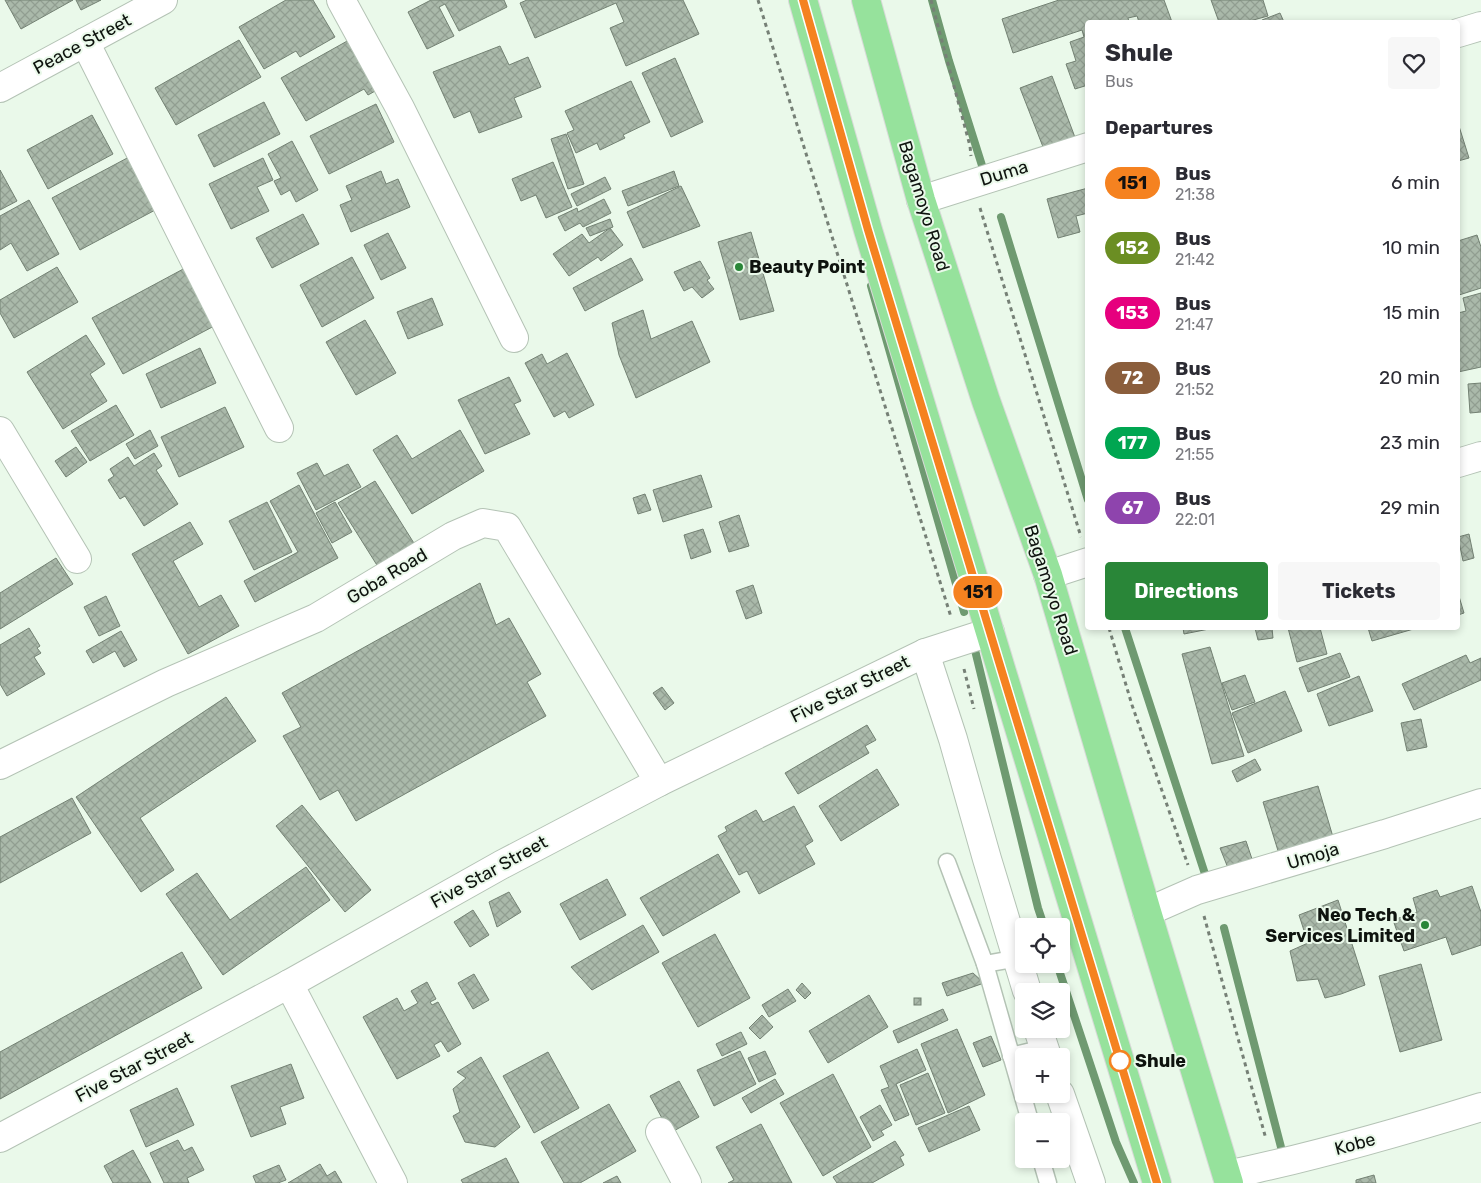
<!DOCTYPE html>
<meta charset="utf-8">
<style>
:root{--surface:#fff;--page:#f7f7f7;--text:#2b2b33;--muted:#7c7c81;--accent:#298638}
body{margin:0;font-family:Rubik,sans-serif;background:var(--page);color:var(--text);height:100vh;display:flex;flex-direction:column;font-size:19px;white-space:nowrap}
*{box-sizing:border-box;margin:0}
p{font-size:16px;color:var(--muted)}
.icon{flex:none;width:28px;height:28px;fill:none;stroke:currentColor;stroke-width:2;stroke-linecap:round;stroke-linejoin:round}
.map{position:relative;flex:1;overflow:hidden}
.sheet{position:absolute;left:1085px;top:20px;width:375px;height:610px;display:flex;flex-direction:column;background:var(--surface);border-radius:5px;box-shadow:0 2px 8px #0003}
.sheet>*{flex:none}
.badge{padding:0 10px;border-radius:16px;font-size:18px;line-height:32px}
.fabs{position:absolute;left:1015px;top:918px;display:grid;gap:10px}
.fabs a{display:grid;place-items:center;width:55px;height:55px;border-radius:5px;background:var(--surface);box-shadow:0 2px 8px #0003;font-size:25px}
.map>.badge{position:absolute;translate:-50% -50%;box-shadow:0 0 0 2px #fff}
h2{padding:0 20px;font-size:19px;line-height:45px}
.round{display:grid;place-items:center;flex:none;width:52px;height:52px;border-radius:5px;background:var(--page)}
.head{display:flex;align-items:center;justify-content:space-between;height:85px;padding:0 20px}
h1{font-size:24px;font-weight:700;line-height:38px}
.cta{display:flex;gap:10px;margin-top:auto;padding:10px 20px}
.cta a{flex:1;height:58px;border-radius:5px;background:var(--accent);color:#fff;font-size:20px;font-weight:700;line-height:58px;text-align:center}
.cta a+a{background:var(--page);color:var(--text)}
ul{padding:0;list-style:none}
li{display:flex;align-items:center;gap:15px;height:65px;padding:0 20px}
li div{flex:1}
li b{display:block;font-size:19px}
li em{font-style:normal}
li .badge{min-width:55px;font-weight:700;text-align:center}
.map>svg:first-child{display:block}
</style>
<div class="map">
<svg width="1481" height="1183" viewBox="0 0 1481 1183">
<defs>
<pattern id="building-cross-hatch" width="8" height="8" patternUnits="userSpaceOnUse" patternTransform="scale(1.25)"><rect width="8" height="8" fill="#aab9aa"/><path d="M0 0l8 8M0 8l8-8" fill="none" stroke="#919e91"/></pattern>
</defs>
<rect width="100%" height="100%" fill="#eaf9ea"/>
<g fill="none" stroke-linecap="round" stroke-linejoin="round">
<g stroke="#6f9a71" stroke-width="8">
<polyline points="932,0 949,61 985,175"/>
<polyline points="1001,217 1088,500"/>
<polyline points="871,286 964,612"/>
<polyline points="1125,628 1205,874"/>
<polyline points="973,642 1038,908 1044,926"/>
<polyline points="1224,928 1282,1151"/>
<polyline points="1057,964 1116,1142 1134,1183"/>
</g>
</g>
<g fill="url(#building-cross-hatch)" stroke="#738173">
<polygon points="5,0 73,0 21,29"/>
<polygon points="76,0 101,0 81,10"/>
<polygon points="286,0 313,0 335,37 300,57 296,51 264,69 239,27"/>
<polygon points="431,0 504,0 507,7 459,31 445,4 439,7 454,36 427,49 408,12"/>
<polygon points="527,0 683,0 699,34 626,66 610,28 624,22 616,3 535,38 520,3"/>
<polygon points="1059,0 1164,0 1172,22 1139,22 1137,16 1128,18 1129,22 1088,22 1088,85 1075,89 1066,64 1076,61 1070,42 1084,37 1082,30 1013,53 1002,19"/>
<polygon points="1211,0 1263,0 1268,16 1246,22 1219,22"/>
<polygon points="1280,13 1284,22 1263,22 1262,20"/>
<polygon points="358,35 386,85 368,95 364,89 306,121 281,78"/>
<polygon points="239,40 261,77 176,125 155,88"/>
<polygon points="500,46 509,65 528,57 541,87 514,98 522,117 479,133 470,111 454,118 433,72"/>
<polygon points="675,58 703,122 671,137 642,73"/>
<polygon points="1052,76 1076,140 1045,152 1020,88"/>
<polygon points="631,81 650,122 623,135 625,138 600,150 597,143 576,153 567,133 574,130 565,111"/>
<polygon points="264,102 280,134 214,167 198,135"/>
<polygon points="376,104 394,142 329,174 310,136"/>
<polygon points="92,115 113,154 48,189 27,150"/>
<polygon points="1458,123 1469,158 1458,161"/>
<polygon points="566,134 584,184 568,189 551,139"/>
<polygon points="292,141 318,190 296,202 290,190 281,195 274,181 281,178 268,154"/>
<polygon points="131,156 159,208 80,250 52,198"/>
<polygon points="263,158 273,180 257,187 269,211 231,229 209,184"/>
<polygon points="553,162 572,207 546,218 536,195 521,201 512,179"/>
<polygon points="0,170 17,201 0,210"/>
<polygon points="381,171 386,184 398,179 410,207 351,232 340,205 352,200 346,186"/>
<polygon points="674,171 679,186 628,206 622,191"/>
<polygon points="605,177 611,189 577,206 571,194"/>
<polygon points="681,186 700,226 643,248 627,212"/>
<polygon points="1088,188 1088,213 1076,216 1080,232 1058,238 1047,199"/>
<polygon points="604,199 611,213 583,227 580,223 565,231 558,217 577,208 578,212"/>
<polygon points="29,200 59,254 27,271 11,243 0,250 0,216"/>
<polygon points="303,214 319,244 272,268 256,238"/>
<polygon points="610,219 613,227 590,236 586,228"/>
<polygon points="610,228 623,245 601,261 598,257 569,276 553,254 582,234 589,243"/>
<polygon points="751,232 774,311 740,320 718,242"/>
<polygon points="388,233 406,268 381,280 364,245"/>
<polygon points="1477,235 1481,247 1481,288 1459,295 1458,289 1458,241"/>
<polygon points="352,257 374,298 322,327 300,285"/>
<polygon points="631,258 643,280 585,311 573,288"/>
<polygon points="700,261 710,278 707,280 714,289 702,298 692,287 684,291 674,272"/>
<polygon points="57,267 78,302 14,338 0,313 0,300"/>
<polygon points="187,267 218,324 123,374 92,318"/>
<polygon points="1481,293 1481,367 1458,372 1458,313 1466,311 1463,298"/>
<polygon points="432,298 443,325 408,339 397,312"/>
<polygon points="643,310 651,339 692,321 710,362 636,398 619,355 612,323"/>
<polygon points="365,320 396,373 356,395 326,342"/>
<polygon points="86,335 105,364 90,374 107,401 63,429 27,372"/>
<polygon points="200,348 216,383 161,408 146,374"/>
<polygon points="567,353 594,405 569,418 565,411 554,417 525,363 542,354 547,364"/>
<polygon points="509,377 521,401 514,404 530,434 485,454 458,400"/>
<polygon points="1481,383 1481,412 1470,413 1468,384"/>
<polygon points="116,405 134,435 90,461 71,431"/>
<polygon points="225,407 244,447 179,477 161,437"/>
<polygon points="150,430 158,446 135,459 126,444"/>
<polygon points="460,430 484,471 412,514 373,450 397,435 412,459"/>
<polygon points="76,447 87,462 66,477 55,461"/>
<polygon points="154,453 162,466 156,470 178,504 144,526 125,496 120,499 108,480 114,476 110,469 128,457 134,466"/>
<polygon points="317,463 324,476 348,464 361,487 316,510 297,473"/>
<polygon points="701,475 712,507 663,522 653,490"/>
<polygon points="375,481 417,548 380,570 338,503"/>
<polygon points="299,485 338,558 255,602 244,581 298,552 270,501"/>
<polygon points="645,494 651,510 638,514 633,498"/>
<polygon points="267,502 292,552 254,570 229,521"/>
<polygon points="335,502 352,532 332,543 316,513"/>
<polygon points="739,515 749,546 729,552 719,522"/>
<polygon points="190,522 203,544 173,561 199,607 221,595 239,626 188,654 132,554"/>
<polygon points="703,529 711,552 691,559 684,535"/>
<polygon points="1469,534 1474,558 1463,561 1458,537"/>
<polygon points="56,558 73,584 0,629 0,593"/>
<polygon points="480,583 496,625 509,618 541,674 527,682 546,716 356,821 338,790 320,800 283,736 301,727 282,693"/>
<polygon points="753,585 762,613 746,619 736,591"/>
<polygon points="1458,593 1464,613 1458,615"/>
<polygon points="106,596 120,626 99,636 84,607"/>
<polygon points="29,628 40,646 37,648 41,653 34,657 45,674 7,696 0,684 0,645"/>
<polygon points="1183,628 1208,628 1209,629 1184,634"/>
<polygon points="1255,628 1272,628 1273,638 1258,640"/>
<polygon points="1288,628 1320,628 1327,654 1297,662"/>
<polygon points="1368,628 1417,628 1372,641"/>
<polygon points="121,631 137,660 124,667 115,651 93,663 86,651"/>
<polygon points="1210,647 1244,756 1212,764 1182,654"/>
<polygon points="1340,653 1350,677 1308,692 1299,668"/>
<polygon points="1466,655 1470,663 1481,658 1481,680 1414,710 1402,684"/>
<polygon points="1245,675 1255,702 1232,710 1222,683"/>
<polygon points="1359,676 1373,711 1329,726 1317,694"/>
<polygon points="662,687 674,703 665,710 653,693"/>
<polygon points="1285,691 1302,731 1248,753 1232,713"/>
<polygon points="226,697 256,741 140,818 174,870 141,892 76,797"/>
<polygon points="1421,719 1427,747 1407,751 1401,723"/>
<polygon points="867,725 876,740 865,746 869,753 798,794 785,773"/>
<polygon points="1255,759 1261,770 1237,782 1232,771"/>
<polygon points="877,769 899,805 841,841 819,806"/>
<polygon points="1318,786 1333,837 1279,854 1263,802"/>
<polygon points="72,798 91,833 0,883 0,837"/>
<polygon points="302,805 371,890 345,912 276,826"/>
<polygon points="794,806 813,841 805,846 815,864 759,894 747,871 739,875 718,836 727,831 725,827 756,810 763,822"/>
<polygon points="1246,841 1256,871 1232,878 1220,848"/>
<polygon points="718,854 740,892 663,936 640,898"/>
<polygon points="306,867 330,900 223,975 166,894 197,873 230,920"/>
<polygon points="607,879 626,915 580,940 560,904"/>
<polygon points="1472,886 1481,912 1481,945 1452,955 1446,937 1404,951 1393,920 1417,912 1413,898 1437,890 1440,897"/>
<polygon points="509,892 521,912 497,927 489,902"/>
<polygon points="1338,900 1365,985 1341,994 1325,998 1318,979 1297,981 1290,951 1308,943 1299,915"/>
<polygon points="473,910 489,935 470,947 454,922"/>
<polygon points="643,925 659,952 592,990 571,967"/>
<polygon points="715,934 750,998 698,1027 662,963"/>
<polygon points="182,952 202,988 0,1099 0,1052"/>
<polygon points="1421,964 1442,1040 1400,1052 1379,976"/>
<polygon points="973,973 984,983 947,996 942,983"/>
<polygon points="474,974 489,1000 473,1009 458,983"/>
<polygon points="427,982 436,999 430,1002 432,1005 438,1002 461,1044 448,1052 441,1041 434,1045 440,1056 397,1079 363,1017 397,998 404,1011 418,1003 411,991"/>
<polygon points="802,983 811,993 805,999 796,990"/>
<polygon points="788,989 796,1001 769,1017 762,1005"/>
<polygon points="869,995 888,1027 828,1063 809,1031"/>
<rect x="914" y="998" width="7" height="7"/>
<polygon points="943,1009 948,1020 898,1043 893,1031"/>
<polygon points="762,1015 773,1027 760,1039 749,1028"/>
<polygon points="957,1029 985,1095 948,1113 921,1044"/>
<polygon points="741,1032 747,1044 722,1056 716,1044"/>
<polygon points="991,1036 1001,1060 983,1067 973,1043"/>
<polygon points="917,1049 926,1070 896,1084 909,1115 895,1121 881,1090 889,1087 880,1066"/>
<polygon points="740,1051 756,1084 714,1106 697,1070"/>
<polygon points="765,1051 776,1074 759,1082 748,1058"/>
<polygon points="548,1052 579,1108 534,1133 503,1076"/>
<polygon points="481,1057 520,1127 495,1147 465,1142 453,1116 460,1112 453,1089 466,1078 457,1072"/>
<polygon points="291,1064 304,1098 280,1107 286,1124 251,1137 231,1086"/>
<polygon points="928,1073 945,1113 916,1125 900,1085"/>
<polygon points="833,1074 871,1147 823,1176 780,1103"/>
<polygon points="775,1079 784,1094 751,1113 742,1098"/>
<polygon points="679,1081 699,1117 670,1133 650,1096"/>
<polygon points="177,1088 194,1125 146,1147 130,1110"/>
<polygon points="609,1104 636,1151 580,1183 564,1183 541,1142"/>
<polygon points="880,1105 892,1125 881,1131 884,1135 873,1141 860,1117"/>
<polygon points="969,1106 980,1130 929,1152 918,1128"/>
<polygon points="761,1124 792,1183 728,1183 734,1180 716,1147"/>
<polygon points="178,1140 184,1151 192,1147 204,1170 187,1178 189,1183 164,1183 150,1153"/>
<polygon points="895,1141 904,1155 900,1157 904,1165 872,1183 837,1183 833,1177"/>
<polygon points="133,1150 151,1183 113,1183 104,1166"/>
<polygon points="506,1158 519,1183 463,1183 461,1180"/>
<polygon points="320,1164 327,1176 335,1171 342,1183 288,1183"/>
<polygon points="279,1165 286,1180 278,1183 256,1183 253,1176"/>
<polygon points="1374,1175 1376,1183 1356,1183 1356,1180"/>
<polygon points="617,1176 621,1183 603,1183"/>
</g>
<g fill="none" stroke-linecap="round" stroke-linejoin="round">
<defs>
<g id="service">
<polyline points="947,862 985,964 1030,1121"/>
<polyline points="985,964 1018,958"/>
<polyline points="1011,1056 1044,1048"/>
<polyline points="1041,1159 1048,1183"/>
</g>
<g id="minor">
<polyline points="341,0 400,108 514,338"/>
<polyline points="1458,33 1481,26"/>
<polyline points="85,42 279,428"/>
<polyline points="921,200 1088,147"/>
<polyline points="0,431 77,559"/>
<polyline points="1458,463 1481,456"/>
<polyline points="1048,575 1088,562"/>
<polyline points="925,653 953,739 987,859 1027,991"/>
<polyline points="0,765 166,683 316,618 453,536 483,523 507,527 659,782"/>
<polyline points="1147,912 1197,890 1385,834 1481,803"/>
<polyline points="289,984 393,1183"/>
<polyline points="1038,1029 1047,1056"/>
<polyline points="1060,1094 1091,1183"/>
<polyline points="660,1132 687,1183"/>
<polyline points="0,1138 289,984 501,865 659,782 925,653 990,632"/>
<path d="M 1227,1175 C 1313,1157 1397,1133 1481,1107"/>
</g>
<polyline id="tertiary" points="0,88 163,0"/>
<g id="trunk">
<polyline points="803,0 868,230 1157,1183"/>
<polyline points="866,0 921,200 986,401 1048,575 1147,912 1229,1183"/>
</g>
</defs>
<use href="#service" stroke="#b4c3b5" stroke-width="19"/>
<use href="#minor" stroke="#b4c3b5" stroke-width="30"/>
<use href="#tertiary" stroke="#b4c3b5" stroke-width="30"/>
<use href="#trunk" stroke="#d8d9d8" stroke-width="30"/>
<g stroke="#768076" stroke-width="3" stroke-dasharray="4 4" stroke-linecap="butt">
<polyline points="758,0 951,617"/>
<polyline points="931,0 970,146 971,156"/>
<polyline points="980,208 1081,537"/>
<polyline points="1109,628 1132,705 1188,865"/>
<polyline points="964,669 974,709"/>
<polyline points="1204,916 1266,1139"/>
</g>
<use href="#service" stroke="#fff" stroke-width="16"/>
<use href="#minor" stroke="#fff" stroke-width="28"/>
<use href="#tertiary" stroke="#fff" stroke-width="28"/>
<use href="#trunk" stroke="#96e29c" stroke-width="28"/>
</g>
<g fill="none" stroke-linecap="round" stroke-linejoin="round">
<defs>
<polyline id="line" points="803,0 868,230 1157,1183"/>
</defs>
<use href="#line" stroke="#fff" stroke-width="11"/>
<use href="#line" stroke="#f58220" stroke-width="8"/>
</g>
<g fill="#298638" stroke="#eaf9ea" stroke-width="2">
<circle cx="739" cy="267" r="5"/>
<circle cx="1425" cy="925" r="5"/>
</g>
<circle fill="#fff" stroke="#f58220" stroke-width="2.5" cx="1120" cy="1061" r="10"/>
<g text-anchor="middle" stroke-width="4" stroke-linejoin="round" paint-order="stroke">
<g font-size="18" fill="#0e130e" stroke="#eaf9ea">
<text transform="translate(82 44) rotate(-28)" y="6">Peace Street</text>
<text transform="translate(1004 173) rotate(-17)" y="6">Duma</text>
<text transform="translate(924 206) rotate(73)" y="6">Bagamoyo Road</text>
<text transform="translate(387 576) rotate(-31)" y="6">Goba Road</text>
<text transform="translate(1051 590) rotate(72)" y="6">Bagamoyo Road</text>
<text transform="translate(850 689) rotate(-26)" y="6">Five Star Street</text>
<text transform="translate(1313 856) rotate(-17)" y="6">Umoja</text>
<text transform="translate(489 872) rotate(-29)" y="6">Five Star Street</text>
<text transform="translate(134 1067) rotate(-28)" y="6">Five Star Street</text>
<text transform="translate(1355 1144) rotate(-15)" y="6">Kobe</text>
</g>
<g font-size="18" font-weight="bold" fill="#0e130e" stroke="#eaf9ea" text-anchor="start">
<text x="749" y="273">Beauty Point</text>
<text x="1415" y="921" text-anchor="end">Neo Tech &amp;<tspan x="1415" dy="21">Services Limited</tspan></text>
</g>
<g font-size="18" font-weight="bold" fill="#0e130e" stroke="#eaf9ea" text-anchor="start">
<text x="1135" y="1067">Shule</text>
</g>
</g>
</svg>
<div class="fabs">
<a><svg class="icon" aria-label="locate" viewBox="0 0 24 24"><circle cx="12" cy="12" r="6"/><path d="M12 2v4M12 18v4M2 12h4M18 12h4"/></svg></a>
<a><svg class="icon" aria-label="layers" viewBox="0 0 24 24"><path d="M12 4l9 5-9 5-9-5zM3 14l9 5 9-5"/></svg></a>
<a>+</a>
<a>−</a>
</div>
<b class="badge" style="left:978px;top:592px;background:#f58220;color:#111">151</b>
<section class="sheet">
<div class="head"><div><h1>Shule</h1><p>Bus</p></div><a class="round"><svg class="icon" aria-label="heart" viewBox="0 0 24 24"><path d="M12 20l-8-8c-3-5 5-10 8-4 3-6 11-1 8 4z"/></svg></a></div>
<h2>Departures</h2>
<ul>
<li><span class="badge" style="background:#f58220;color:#111">151</span><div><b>Bus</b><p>21:38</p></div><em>6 min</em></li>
<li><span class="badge" style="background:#6b8e23;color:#fff">152</span><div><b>Bus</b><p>21:42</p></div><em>10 min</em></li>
<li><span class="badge" style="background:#e6007e;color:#fff">153</span><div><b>Bus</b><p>21:47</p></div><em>15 min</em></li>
<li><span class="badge" style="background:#8b5e3c;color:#fff">72</span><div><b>Bus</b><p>21:52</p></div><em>20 min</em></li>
<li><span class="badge" style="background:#00a651;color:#fff">177</span><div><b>Bus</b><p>21:55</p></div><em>23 min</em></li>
<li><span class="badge" style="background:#8e44ad;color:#fff">67</span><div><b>Bus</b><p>22:01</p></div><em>29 min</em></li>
</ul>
<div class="cta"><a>Directions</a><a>Tickets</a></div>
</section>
</div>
